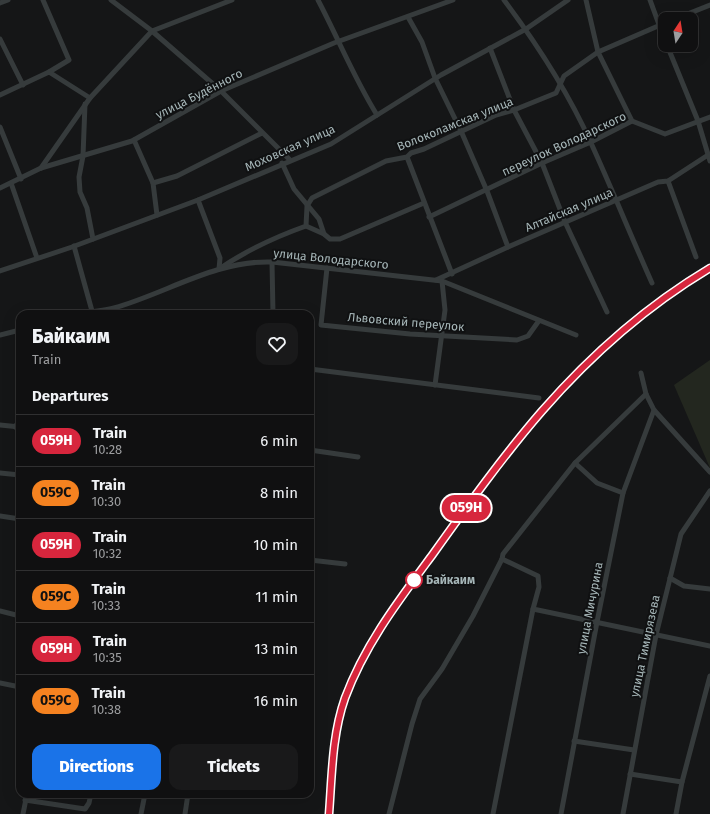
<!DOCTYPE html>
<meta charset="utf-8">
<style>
:root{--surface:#101011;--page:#19191a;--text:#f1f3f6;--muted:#9c9d9f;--line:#303031;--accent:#1a73e8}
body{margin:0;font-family:"Fira Sans",sans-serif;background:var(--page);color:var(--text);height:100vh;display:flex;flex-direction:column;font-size:15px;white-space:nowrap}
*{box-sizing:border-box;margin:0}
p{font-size:13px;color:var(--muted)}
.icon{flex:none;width:22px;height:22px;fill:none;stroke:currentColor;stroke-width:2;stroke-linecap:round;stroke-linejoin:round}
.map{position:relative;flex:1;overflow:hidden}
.sheet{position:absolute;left:16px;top:310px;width:298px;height:488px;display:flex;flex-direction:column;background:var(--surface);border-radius:12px;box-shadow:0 4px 16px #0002,0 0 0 1px var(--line)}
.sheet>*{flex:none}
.badge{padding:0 8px;border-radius:13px;font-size:14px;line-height:26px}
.needle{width:26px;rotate:12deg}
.controls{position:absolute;left:658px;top:12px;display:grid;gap:8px}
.controls a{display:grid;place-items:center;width:40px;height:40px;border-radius:8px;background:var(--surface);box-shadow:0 4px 16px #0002,0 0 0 1px var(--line);font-size:20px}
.map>.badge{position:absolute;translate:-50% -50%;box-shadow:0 0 0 2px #fff}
h2{padding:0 16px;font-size:15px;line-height:36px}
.round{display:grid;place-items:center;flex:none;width:42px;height:42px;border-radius:12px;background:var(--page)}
.overview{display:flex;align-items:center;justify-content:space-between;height:68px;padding:0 16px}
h1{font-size:19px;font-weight:800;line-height:30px}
.action{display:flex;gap:8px;margin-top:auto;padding:8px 16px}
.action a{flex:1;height:46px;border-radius:12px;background:var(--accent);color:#fff;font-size:16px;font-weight:800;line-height:46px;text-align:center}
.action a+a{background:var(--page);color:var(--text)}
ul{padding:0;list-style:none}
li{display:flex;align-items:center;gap:12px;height:52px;padding:0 16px;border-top:1px solid var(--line)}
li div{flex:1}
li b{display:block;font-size:15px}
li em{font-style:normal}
li .badge{min-width:44px;font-weight:700;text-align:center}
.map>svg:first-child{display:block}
</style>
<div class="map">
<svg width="710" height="814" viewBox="0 0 710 814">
<rect width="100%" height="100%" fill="#151617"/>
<polygon fill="#23271f" points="710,360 710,468 674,385"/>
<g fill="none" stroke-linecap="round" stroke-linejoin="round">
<g stroke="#363b3c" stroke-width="5">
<polyline points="43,0 69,60 49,72"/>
<polyline points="111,0 152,31 221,91 290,160"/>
<path d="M 318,0 C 338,38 354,78 377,115"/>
<path d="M 504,0 C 537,44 568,92 591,143 C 612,189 631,236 652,283"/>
<polyline points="586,0 598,52 632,121"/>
<polyline points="650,0 665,41"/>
<polyline points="0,3 8,0"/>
<polyline points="408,17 422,42 435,78 461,131 487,191 508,247"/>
<polyline points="675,19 710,5"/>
<polyline points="0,39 23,85"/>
<polyline points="667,45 698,121 710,161"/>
<polyline points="490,48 514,110 542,163 565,222 607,312"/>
<polyline points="0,95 49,72 90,98 152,31 232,0"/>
<polyline points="85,104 83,156 79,177 80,192 87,208 93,239"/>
<polyline points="0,127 21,179"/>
<polyline points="134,140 153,183 157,215"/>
<polyline points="407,157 452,274"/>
<polyline points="282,163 294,189 319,219 324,234"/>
<polyline points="41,168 90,98"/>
<polyline points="668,181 696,257"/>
<polyline points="11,183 37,258"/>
<polyline points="153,183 177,176 262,133"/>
<polyline points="0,188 41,168 132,141 221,91 334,43 453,0"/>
<polyline points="198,200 220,258 219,269"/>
<polyline points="429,217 542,163 591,142 632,121 665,134 710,117"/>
<polyline points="306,226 324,234 330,239 340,239 424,203"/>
<polyline points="74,246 92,311"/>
<polyline points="272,262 273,314"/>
<polyline points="327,268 321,325 410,334 517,340 528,336 538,322"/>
<path d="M 219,269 C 247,250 275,237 306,226 L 307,206 L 312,198 L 386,161 L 407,157 L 411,153 L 424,149 L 496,115 L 514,110 L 556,93 L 564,76 L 598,52 L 665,23"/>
<polyline points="0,271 72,247 198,200 331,144 441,75 526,29 568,0"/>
<polyline points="436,280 508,247 658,182 668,181 708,155"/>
<path d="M 81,314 C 92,311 103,311 114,308 C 167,293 216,260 272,262 L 442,281 L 576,335"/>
<polyline points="0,335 20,330"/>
<polyline points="310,369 539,398"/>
<polyline points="641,373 646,394 654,410 710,472"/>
<polyline points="435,385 445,310 442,281"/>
<polyline points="0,425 20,427"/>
<polyline points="15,427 20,420"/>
<polyline points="310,450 358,457"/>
<polyline points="575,463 597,483 623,493"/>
<polyline points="0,473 20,475"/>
<polyline points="0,516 20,519"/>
<polyline points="310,560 345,564"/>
<polyline points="670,578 684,586 710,589"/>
<polyline points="533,609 710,646"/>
<polyline points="0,611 20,616"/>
<polyline points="0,683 20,687"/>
<polyline points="574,741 634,750"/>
<polyline points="630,774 682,782"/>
<polyline points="25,800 85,809 89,803 91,794"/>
<polyline points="23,814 27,794"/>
<polyline points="141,814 145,794"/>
<polyline points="185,814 188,794"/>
<polyline points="389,814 412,724 420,699 442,669 473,616 502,559 503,554 575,463 646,394"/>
<polyline points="493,814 533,609 539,587 538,576 502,559"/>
<polyline points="561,814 597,622 623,493 654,410"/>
<polyline points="623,814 656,635 681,534 710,491"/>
<polyline points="676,814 682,782 710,676"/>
</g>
<defs>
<path id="rail" d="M 329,814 C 332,775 331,735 345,698 C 365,642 402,596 437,548 C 471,502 504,454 542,411 C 590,356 648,305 710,268"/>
</defs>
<use href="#rail" stroke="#4b5253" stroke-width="3"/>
<use href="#rail" stroke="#101112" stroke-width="1.5" stroke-dasharray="4.5" stroke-linecap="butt"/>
</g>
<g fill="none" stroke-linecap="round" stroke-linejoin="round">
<defs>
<path id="line" d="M 329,814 C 332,775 332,735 345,698 C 365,644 399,600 433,554 C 468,505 503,456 542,411 C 590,356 648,305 710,268"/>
</defs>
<use href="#line" stroke="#fff" stroke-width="9"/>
<use href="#line" stroke="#d7263d" stroke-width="6"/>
</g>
<circle fill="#fff" stroke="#d7263d" stroke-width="2" cx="414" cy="580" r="8"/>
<g text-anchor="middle" stroke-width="4" stroke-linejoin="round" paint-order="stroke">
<g font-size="12" fill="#a6b6b8" stroke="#101112">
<text transform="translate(199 94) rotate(-27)" y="4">улица Будённого</text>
<text transform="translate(455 124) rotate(-22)" y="4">Волоколамская улица</text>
<text transform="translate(564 144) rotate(-25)" y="4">переулок Володарского</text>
<text transform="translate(290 148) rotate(-24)" y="4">Моховская улица</text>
<text transform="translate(569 210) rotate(-23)" y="4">Алтайская улица</text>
<text transform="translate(331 259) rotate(6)" y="4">улица Володарского</text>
<text transform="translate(406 322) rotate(5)" y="4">Львовский переулок</text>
<text transform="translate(590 608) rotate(-79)" y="4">улица Мичурина</text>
<text transform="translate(645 646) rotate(-78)" y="4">улица Тимирязева</text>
</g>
<g font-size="12" font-weight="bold" fill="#a6b6b8" stroke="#101112" text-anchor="start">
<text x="426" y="584">Байкаим</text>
</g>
</g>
</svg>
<div class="controls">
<a><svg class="needle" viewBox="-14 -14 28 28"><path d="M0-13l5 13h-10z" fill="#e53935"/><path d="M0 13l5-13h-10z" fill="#9c9d9f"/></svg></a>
</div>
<b class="badge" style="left:466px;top:508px;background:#d7263d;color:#fff">059Н</b>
<section class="sheet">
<div class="overview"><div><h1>Байкаим</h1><p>Train</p></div><a class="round"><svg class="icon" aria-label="heart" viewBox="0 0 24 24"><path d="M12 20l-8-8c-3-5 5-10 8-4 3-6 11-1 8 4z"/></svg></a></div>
<h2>Departures</h2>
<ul>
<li><span class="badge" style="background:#d7263d;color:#fff">059Н</span><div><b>Train</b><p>10:28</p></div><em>6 min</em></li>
<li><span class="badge" style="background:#f58220;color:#111">059С</span><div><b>Train</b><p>10:30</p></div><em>8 min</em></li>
<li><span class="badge" style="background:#d7263d;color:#fff">059Н</span><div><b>Train</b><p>10:32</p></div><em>10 min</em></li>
<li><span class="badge" style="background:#f58220;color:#111">059С</span><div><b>Train</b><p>10:33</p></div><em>11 min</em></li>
<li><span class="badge" style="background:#d7263d;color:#fff">059Н</span><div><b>Train</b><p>10:35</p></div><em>13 min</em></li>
<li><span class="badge" style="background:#f58220;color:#111">059С</span><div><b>Train</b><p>10:38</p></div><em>16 min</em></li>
</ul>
<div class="action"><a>Directions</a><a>Tickets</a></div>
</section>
</div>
